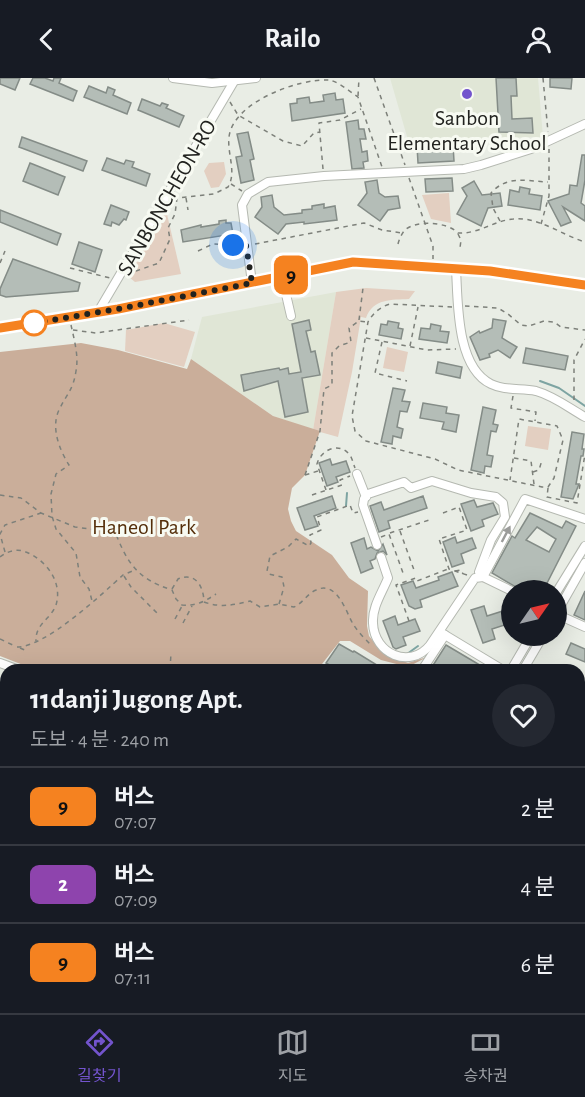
<!DOCTYPE html>
<html lang="ko">
<meta charset="utf-8">
<style>
:root{--surface:#171b24;--page:#242831;--text:#f1f3f6;--muted:#9ea1a6;--line:#363941;--accent:#7354cd}
body{margin:0;font-family:"Alegreya Sans","Noto Sans KR",sans-serif;background:var(--page);color:var(--text);height:100vh;display:flex;flex-direction:column;font-size:22px;white-space:nowrap}
*{box-sizing:border-box;margin:0}
p{font-size:20px;color:var(--muted)}
.icon{flex:none;width:33px;height:33px;fill:none;stroke:currentColor;stroke-width:2;stroke-linecap:round;stroke-linejoin:round}
.map{position:relative;flex:1;overflow:hidden}
.drawer{position:absolute;left:0px;top:586px;width:585px;height:350px;display:flex;flex-direction:column;background:var(--surface);border-radius:18px 18px 0 0;box-shadow:0 6px 24px #0002}
.drawer>*{flex:none}
.badge{padding:0 12px;border-radius:9px;font-size:21px;line-height:39px}
.needle{width:39px;rotate:56deg}
.buttons{position:absolute;left:501px;top:502px;display:grid;gap:12px}
.buttons a{display:grid;place-items:center;width:66px;height:66px;border-radius:50%;background:var(--surface);box-shadow:0 6px 24px #0002;font-size:30px}
.you{position:absolute;width:30px;height:30px;margin:-15px;border:4px solid #fff;border-radius:50%;background:#1a73e8;box-shadow:0 0 0 9px #1a73e833}
.map>.badge{position:absolute;translate:-50% -50%;box-shadow:0 0 0 3px #fff}
.round{display:grid;place-items:center;flex:none;width:63px;height:63px;border-radius:32px;background:var(--page)}
.head{display:flex;align-items:center;justify-content:space-between;height:102px;padding:0 30px}
h1{font-size:28px;font-weight:600;line-height:45px}
ul{padding:0;list-style:none}
li{display:flex;align-items:center;gap:18px;height:78px;padding:0 30px;border-top:2px solid var(--line)}
li div{flex:1}
li b{display:block;font-size:22px}
li em{font-style:normal}
li .badge{min-width:66px;font-weight:700;text-align:center}
header{display:flex;justify-content:space-between;align-items:center;height:78px;padding:0 30px;background:var(--surface);font-size:27px;font-weight:600}
.menu{display:flex;justify-content:space-around;align-items:center;height:84px;border-top:2px solid var(--line);background:var(--surface);font-size:16px;color:var(--muted)}
.menu a{display:grid;justify-items:center;gap:3px}
.menu .on{color:var(--accent)}
.map>svg:first-child{display:block}
</style>
<header><svg class="icon" aria-label="back" viewBox="0 0 24 24"><path d="M15 5l-7 7 7 7"/></svg>Railo<svg class="icon" aria-label="person" viewBox="0 0 24 24"><circle cx="12" cy="8" r="4"/><path d="M4 21q1-7 8-7t8 7"/></svg></header>
<div class="map">
<svg width="585" height="935" viewBox="0 0 585 935">
<rect width="100%" height="100%" fill="#e9ede5"/>
<g fill="#e0e6d6">
<polygon points="390,0 538,0 543,59 408,62"/>
<polygon points="336,214 313,352 273,338 191,281 202,239"/>
</g>
<g fill="#e3cfc1">
<polygon points="224,84 226,96 219,109 211,110 204,93 209,85"/>
<polygon points="449,115 451,145 431,141 422,117"/>
<polygon points="166,132 181,196 135,204 129,199 128,194"/>
<path d="M 366,210 L 415,213 L 409,221 C 392,222 373,220 366,240 L 361,239 L 352,294 L 338,359 L 313,352 L 336,214 Z"/>
<polygon points="164,245 195,254 184,289 125,273 126,252"/>
<polygon points="387,269 408,274 404,294 383,290"/>
<polygon points="528,348 551,351 548,372 525,368"/>
</g>
<polygon fill="#caae9a" points="81,265 118,272 187,291 191,281 273,338 320,353 305,397 292,410 288,431 291,443 296,453 332,477 349,500 368,513 367,548 369,558 384,576 408,585 427,579 408,589 381,582 350,563 340,563 322,586 267,592 36,592 0,578 0,274"/>
<g fill="none" stroke-linecap="round" stroke-linejoin="round">
<g stroke="#7da4a2" stroke-width="2">
<polyline points="540,303 559,310 585,328"/>
<polyline points="346,428 347,415"/>
<polyline points="407,576 418,568"/>
</g>
</g>
<g fill="#b4bdb7" stroke="#848c87" stroke-width="1.5" fill-rule="evenodd">
<polygon points="0,0 20,0 15,12 0,6"/>
<polygon points="33,0 45,0 53,3 54,0 61,0 59,5 77,13 73,23 30,6"/>
<polygon points="496,0 516,0 517,18 511,18 512,41 532,40 533,55 499,54"/>
<polygon points="550,0 572,0 571,11 550,9"/>
<polygon points="89,8 106,15 108,9 115,12 113,17 131,25 127,36 84,19"/>
<polygon points="335,15 336,22 343,21 345,35 292,43 290,26 297,25 297,21 309,19 310,25 324,23 323,17"/>
<polygon points="142,21 160,28 162,25 168,27 166,30 184,38 179,49 138,32"/>
<polygon points="358,42 359,51 364,51 366,61 360,61 362,74 367,73 368,83 363,84 364,90 352,91 346,44"/>
<polygon points="248,54 254,81 250,82 254,102 241,105 236,79 242,78 237,56"/>
<polygon points="22,59 87,83 83,93 19,69"/>
<polygon points="453,67 454,83 418,85 417,68"/>
<polygon points="582,77 585,77 585,102 581,125 585,128 585,143 563,129 571,144 561,148 548,123 569,116 570,107 577,108"/>
<polygon points="107,80 124,86 126,82 134,84 132,89 150,96 146,108 102,92"/>
<polygon points="30,85 65,99 58,117 23,103"/>
<polygon points="452,100 453,113 426,114 425,101"/>
<polygon points="377,102 379,115 385,119 398,118 400,130 388,132 380,143 358,127 367,115 365,104"/>
<polygon points="474,103 482,117 500,115 502,128 488,130 481,148 457,136 467,118 462,110"/>
<polygon points="520,109 530,111 529,116 542,118 540,132 508,127 510,112 519,114"/>
<polygon points="272,117 274,129 284,137 302,135 302,132 312,131 312,128 324,126 324,130 335,128 337,142 304,146 304,144 286,146 278,156 255,139 262,129 261,119"/>
<polygon points="111,127 129,134 126,142 124,141 119,147 112,144 111,148 104,146"/>
<polygon points="0,132 61,156 57,167 0,144"/>
<polygon points="226,142 226,145 231,145 233,156 183,164 181,152 201,147 201,149 219,146 219,143"/>
<polygon points="79,164 102,172 95,194 72,186"/>
<polygon points="13,181 80,205 78,213 6,219 0,217 0,211"/>
<polygon points="493,241 506,243 502,260 517,269 510,280 498,272 489,276 490,279 480,282 470,259 479,253 480,255 492,250"/>
<polygon points="309,242 311,252 306,253 311,274 315,273 320,297 302,300 308,334 285,339 278,303 244,313 241,297 279,290 280,292 288,290 289,296 301,294 292,246"/>
<polygon points="388,243 399,245 398,250 403,251 401,261 379,257 381,246 387,247"/>
<polygon points="431,246 441,248 440,253 449,254 447,265 419,261 421,250 430,251"/>
<polygon points="526,270 568,278 565,292 523,285"/>
<polygon points="438,284 462,289 460,300 436,295"/>
<polygon points="393,310 405,312 402,323 410,324 407,334 400,333 397,349 403,351 401,360 393,358 392,366 381,364"/>
<polygon points="423,325 447,329 446,335 459,337 456,354 442,351 444,344 420,340"/>
<polygon points="483,329 496,332 493,346 498,347 496,354 491,353 487,377 493,378 491,389 485,388 484,395 471,392"/>
<polygon points="572,354 584,356 582,371 584,371 583,378 581,378 576,406 579,406 573,421 561,419"/>
<polygon points="330,381 332,387 346,383 350,394 336,399 338,404 327,408 319,385"/>
<polygon points="332,418 336,430 314,438 318,448 305,452 297,430"/>
<polygon points="423,418 427,430 388,443 390,450 379,454 370,428 381,424 384,432"/>
<polygon points="474,422 477,429 493,425 498,436 482,442 484,448 471,453 461,426"/>
<path d="M 530,435 L 562,450 L 566,443 L 576,448 L 543,513 L 533,513 L 521,506 L 519,511 L 492,495 L 512,458 L 515,460 ZM 537,449 L 556,461 L 549,474 L 526,462 Z"/>
<polygon points="455,459 457,465 472,460 476,470 461,476 464,485 452,489 443,464"/>
<polygon points="364,460 367,471 371,469 378,473 383,466 387,477 383,473 377,475 375,481 370,483 373,490 361,495 351,465"/>
<polygon points="452,494 458,508 420,522 422,529 415,531 409,528 401,507 413,503 416,510 439,502 438,499"/>
<polygon points="585,513 585,542 574,537"/>
<polygon points="484,528 487,538 506,532 511,545 492,551 495,561 483,565 471,532"/>
<polygon points="395,538 398,547 415,541 420,553 403,559 406,567 396,571 393,569 383,543"/>
<polygon points="571,565 585,571 585,584 566,576"/>
<polygon points="339,566 353,574 354,573 385,592 364,592 357,588 354,592 331,592 333,589 326,585"/>
<polygon points="446,567 473,583 488,592 430,592"/>
<polygon points="585,741 585,769 582,777 585,778 585,796 579,794 579,755"/>
</g>
<g fill="none" stroke-linecap="round" stroke-linejoin="round">
<defs>
<g id="minor">
<polyline points="173,0 212,5 256,0"/>
<path d="M 456,191 C 458,224 456,289 491,306 C 505,313 521,310 536,313 C 554,318 569,330 585,339"/>
<polyline points="282,199 291,238"/>
<polyline points="252,205 242,127 248,116 268,104 324,98 464,91 481,87 531,71 585,46"/>
<polyline points="98,234 236,0"/>
<polyline points="0,250 118,231 353,185 490,193 585,207"/>
<polyline points="357,396 366,419"/>
<polyline points="377,467 363,427 364,421 368,416 404,404 411,410 432,403 471,415 496,419 503,425 505,439 491,462 479,494 483,499 512,513"/>
<path d="M 381,479 L 388,500 C 382,515 372,529 373,545 C 374,576 410,592 430,567 L 475,500 L 483,499 L 525,421 L 585,441"/>
<polyline points="556,515 585,468"/>
<polyline points="556,536 585,485"/>
<polyline points="556,536 585,549"/>
<polyline points="440,554 503,592"/>
<polyline points="0,585 19,592"/>
<polyline points="305,592 320,592"/>
<polyline points="422,592 445,557"/>
<polyline points="511,592 531,558"/>
<polyline points="523,592 543,558"/>
<polyline points="0,633 6,623"/>
<polyline points="579,700 585,684"/>
<polyline points="0,738 6,730"/>
<polyline points="579,740 584,728"/>
<polyline points="0,769 6,785"/>
<polyline points="579,800 585,803"/>
<polyline points="0,846 6,849"/>
<polyline points="579,875 585,878"/>
<polyline points="0,897 6,899"/>
<polyline points="0,920 6,922"/>
<polyline points="24,930 36,935"/>
<polyline points="84,930 96,935"/>
<polyline points="573,930 585,935"/>
<polyline points="207,935 210,930"/>
<polyline points="300,935 303,930"/>
<polyline points="424,935 426,930"/>
<polyline points="475,935 477,930"/>
</g>
</defs>
<use href="#minor" stroke="#b5b9b1" stroke-width="10"/>
<g stroke="#7d807a" stroke-width="1.5" stroke-dasharray="4.5 4.5" stroke-linecap="butt">
<polyline points="374,0 405,87"/>
<polyline points="543,0 548,54"/>
<polyline points="358,18 359,0"/>
<polyline points="230,24 238,37 283,63 302,68 314,55 320,54"/>
<polyline points="323,91 319,45 340,42 361,31"/>
<polyline points="409,100 433,168 433,181"/>
<polyline points="231,106 242,113"/>
<polyline points="186,120 188,132"/>
<path d="M 500,143 L 493,130 L 491,115 C 507,97 526,103 548,104"/>
<polyline points="541,146 549,118 549,71"/>
<polyline points="458,156 461,162 460,170"/>
<polyline points="255,166 364,145 382,152 402,155"/>
<path d="M 398,166 C 399,162 401,157 404,153 C 415,141 448,144 458,155 C 479,156 493,143 513,141 C 537,138 562,157 585,164"/>
<polyline points="198,173 213,166 241,167"/>
<polyline points="0,185 5,173"/>
<polyline points="70,190 110,200"/>
<path d="M 129,199 L 136,193 L 159,185 L 170,161 L 168,150 L 175,136 L 177,120 L 214,116 L 228,109 C 237,94 227,76 229,59 C 233,24 299,0 330,2 C 340,5 349,13 358,19 L 382,89"/>
<polyline points="465,228 498,230 508,236 521,247 529,248 544,243 554,244 561,249 585,252"/>
<path d="M 452,229 L 390,226 C 380,229 373,235 368,244 L 352,338 L 355,353 L 366,363 L 435,381 L 458,392 L 542,409 L 548,409 L 554,400 L 563,362 L 557,348 L 519,341 L 510,402"/>
<polyline points="359,242 363,210"/>
<path d="M 71,247 C 74,261 79,278 76,293 C 73,312 68,314 60,330 C 50,348 59,371 69,387 L 56,396 L 51,416 L 52,438 L 56,451 L 76,475 L 80,499 L 89,511 L 92,523"/>
<polyline points="73,252 96,255 189,242"/>
<polyline points="366,260 427,272 456,271"/>
<polyline points="382,264 375,295 407,303"/>
<polyline points="410,268 418,229"/>
<polyline points="513,318 511,330 536,334 535,343"/>
<polyline points="574,322 574,282 585,261"/>
<polyline points="514,380 531,383 534,406"/>
<polyline points="533,394 539,392 542,382"/>
<polyline points="305,397 320,353 324,311 332,307 332,275 339,268 351,264 349,250 359,243 368,244"/>
<polyline points="305,397 318,393"/>
<polyline points="548,410 547,419 577,425 585,376"/>
<path d="M 326,412 L 317,386 C 320,373 338,363 349,376 C 352,379 353,385 355,390"/>
<polyline points="0,417 21,420 41,435 75,449 97,452 105,450"/>
<polyline points="312,417 342,407 340,402 350,398"/>
<polyline points="443,435 459,429 467,452 439,461 449,491 467,497"/>
<path d="M 113,449 C 127,484 135,500 172,512 L 176,521 L 182,527 C 196,528 204,524 216,516"/>
<polyline points="400,453 414,492"/>
<polyline points="390,455 432,441"/>
<polyline points="381,459 389,456 403,495"/>
<polyline points="5,474 0,456 5,447 41,435"/>
<path d="M 0,479 C 8,473 17,470 26,474 C 46,482 63,504 56,527 C 51,541 35,546 36,563"/>
<polyline points="455,493 461,492 463,496"/>
<polyline points="124,498 131,509 157,535"/>
<path d="M 172,511 L 178,501 C 195,494 203,507 204,523"/>
<path d="M 204,524 C 221,530 233,527 250,523 L 260,529 L 279,526 L 294,529 C 303,525 308,515 316,512 C 337,502 346,534 353,546 C 358,554 365,561 371,567"/>
<polyline points="279,526 284,509 282,499 269,496 267,493 270,478 288,469 296,461 309,468 311,465 310,457 321,452 317,439 350,427 353,435 358,434"/>
<polyline points="175,541 182,528"/>
<polyline points="409,543 396,507 416,500 417,503 448,491"/>
<polyline points="183,545 192,528"/>
<polyline points="0,561 15,568"/>
<path d="M 17,569 C 46,569 101,517 123,497 L 135,492"/>
<polyline points="20,570 27,573"/>
<polyline points="170,592 171,575"/>
</g>
<use href="#minor" stroke="#fff" stroke-width="8"/>
<defs>
<g id="rail">
<polyline points="0,911 6,913"/>
<polyline points="47,930 60,935"/>
<polyline points="62,930 74,935"/>
</g>
</defs>
<use href="#rail" stroke="#41423e" stroke-width="4.5"/>
<use href="#rail" stroke="#f7faf2" stroke-width="2" stroke-dasharray="7" stroke-linecap="butt"/>
</g>
<defs><path id="oneway-solid" d="M-6-.8H1V-3.2L6.5 0L1 3.2V.8H-6Z" transform="scale(1.5)"/></defs>
<use fill="#9b9c9a" href="#oneway-solid" transform="translate(506 456) rotate(-62)"/>
<g fill="none" stroke-linecap="round" stroke-linejoin="round">
<defs>
<polyline id="line" points="0,250 118,231 353,184 490,193 585,207"/>
</defs>
<use href="#line" stroke="#fff" stroke-width="14"/>
<use href="#line" stroke="#f58220" stroke-width="9"/>
<polyline stroke="#21221f" stroke-width="6" stroke-dasharray="0 10.8" points="34,245 118,231 252,205 246,167 233,167"/>
</g>
<circle fill="#7354cd" stroke="#f7faf2" stroke-width="2" cx="467" cy="16" r="6"/>
<circle fill="#fff" stroke="#f58220" stroke-width="3" cx="34" cy="245" r="12"/>
<g text-anchor="middle" stroke-width="6" stroke-linejoin="round" paint-order="stroke">
<g font-size="22" fill="#21221f" stroke="#f7faf2">
<text x="467" y="47">Sanbon<tspan x="467" dy="25">Elementary School</tspan></text>
</g>
<g font-size="22" fill="#21221f" stroke="#f7faf2">
<text transform="translate(166 119) rotate(-60)" y="8">SANBONCHEON-RO</text>
</g>
<g font-size="22" fill="#542e0a" stroke="#f7faf2">
<text x="144" y="456">Haneol Park</text>
</g>
</g>
</svg>
<div class="buttons">
<a><svg class="needle" viewBox="-14 -14 28 28"><path d="M0-13l5 13h-10z" fill="#e53935"/><path d="M0 13l5-13h-10z" fill="#9ea1a6"/></svg></a>
</div>
<div class="you" style="left:233px;top:167px"></div>
<b class="badge" style="left:291px;top:197px;background:#f58220;color:#111">9</b>
<section class="drawer">
<div class="head"><div><h1>11danji Jugong Apt.</h1><p>도보 · 4 분 · 240 m</p></div><a class="round"><svg class="icon" aria-label="heart" viewBox="0 0 24 24"><path d="M12 20l-8-8c-3-5 5-10 8-4 3-6 11-1 8 4z"/></svg></a></div>
<ul>
<li><span class="badge" style="background:#f58220;color:#111">9</span><div><b>버스</b><p>07:07</p></div><em>2 분</em></li>
<li><span class="badge" style="background:#8e44ad;color:#fff">2</span><div><b>버스</b><p>07:09</p></div><em>4 분</em></li>
<li><span class="badge" style="background:#f58220;color:#111">9</span><div><b>버스</b><p>07:11</p></div><em>6 분</em></li>
</ul>
</section>
</div>
<nav class="menu">
<a class="on"><svg class="icon" aria-label="directions" viewBox="0 0 24 24"><path d="M12 3l9 9-9 9-9-9zM9 14v-3h6M13 9l2 2-2 2"/></svg>길찾기</a>
<a><svg class="icon" aria-label="map" viewBox="0 0 24 24"><path d="M3 6l6-2 6 2 6-2v14l-6 2-6-2-6 2zM9 4v14M15 6v14"/></svg>지도</a>
<a><svg class="icon" aria-label="tickets" viewBox="0 0 24 24"><path d="M3 7h18v10H3zM15 7v10"/></svg>승차권</a>
</nav>
